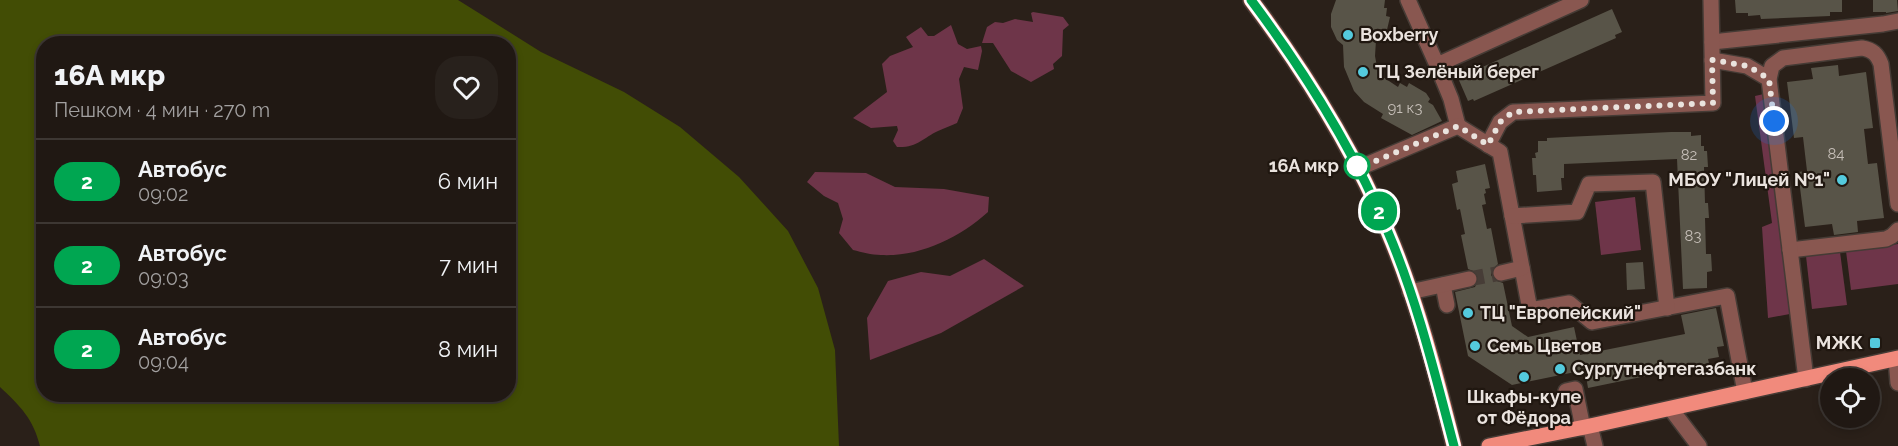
<!DOCTYPE html>
<html lang="ru">
<meta charset="utf-8">
<style>
:root{--surface:#201813;--page:#28211c;--text:#f1f3f6;--muted:#a2a0a0;--line:#3d3733}
body{margin:0;font-family:Raleway,sans-serif;background:var(--page);color:var(--text);height:100vh;display:flex;flex-direction:column;font-size:22px;white-space:nowrap}
*{box-sizing:border-box;margin:0}
p{font-size:20px;color:var(--muted)}
.icon{flex:none;width:33px;height:33px;fill:none;stroke:currentColor;stroke-width:2;stroke-linecap:round;stroke-linejoin:round}
.map{position:relative;flex:1;overflow:hidden}
.drawer{position:absolute;left:36px;top:36px;width:480px;height:366px;display:flex;flex-direction:column;background:var(--surface);border-radius:24px;box-shadow:0 3px 9px #0003,0 0 0 2px var(--line)}
.drawer>*{flex:none}
.badge{padding:0 12px;border-radius:20px;font-size:21px;line-height:39px}
.buttons{position:absolute;left:1820px;top:368px;display:grid;gap:12px}
.buttons a{display:grid;place-items:center;width:60px;height:60px;border-radius:50%;background:var(--surface);box-shadow:0 3px 9px #0003,0 0 0 2px var(--line);font-size:30px}
.you{position:absolute;width:30px;height:30px;margin:-15px;border:4px solid #fff;border-radius:50%;background:#1a73e8;box-shadow:0 0 0 9px #1a73e833}
.map>.badge{position:absolute;translate:-50% -50%;box-shadow:0 0 0 3px #fff}
.round{display:grid;place-items:center;flex:none;width:63px;height:63px;border-radius:24px;background:var(--page)}
.summary{display:flex;align-items:center;justify-content:space-between;height:102px;padding:0 18px}
h1{font-size:28px;font-weight:800;line-height:45px}
ul{padding:0;list-style:none}
li{display:flex;align-items:center;gap:18px;height:84px;padding:0 18px;border-top:2px solid var(--line)}
li div{flex:1}
li b{display:block;font-size:22px}
li em{font-style:normal}
li .badge{min-width:66px;font-weight:700;text-align:center}
.map>svg:first-child{display:block}
</style>
<div class="map">
<svg width="1898" height="446" viewBox="0 0 1898 446">
<rect width="100%" height="100%" fill="#2a2019"/>
<g fill="#6e3549">
<polygon points="1033,12 1063,17 1069,25 1063,30 1062,56 1053,64 1054,69 1031,82 1011,71 993,43 982,43 987,27 995,22 1003,23 1015,19 1033,22 1031,13"/>
<path d="M 951,25 L 958,44 L 967,49 L 981,46 L 982,51 L 978,70 L 964,67 L 959,79 L 963,108 L 957,123 C 951,126 944,128 938,131 C 923,138 917,148 897,147 L 893,141 L 898,130 L 897,126 L 871,128 L 853,118 L 887,92 L 882,64 L 890,56 L 913,47 L 906,37 L 921,27 L 928,36 L 934,36 Z"/>
<polygon points="1768,93 1795,313 1768,318 1762,227 1772,223 1755,96"/>
<path d="M 815,172 L 866,173 L 895,187 L 944,189 L 989,197 L 988,212 C 959,238 920,257 881,255 C 871,255 862,252 853,250 L 839,233 L 843,219 L 838,203 L 824,196 L 807,182 Z"/>
<polygon points="1635,197 1641,250 1601,255 1595,202"/>
<polygon points="1898,244 1898,284 1851,290 1846,251"/>
<polygon points="1840,252 1847,305 1812,309 1806,256"/>
<polygon points="984,259 1024,286 941,333 870,360 867,318 888,281 921,272 950,276"/>
</g>
<path fill="#424d05" fill-rule="evenodd" d="M 0,0 L 458,0 L 541,52 L 624,92 L 680,127 L 739,177 L 788,231 L 818,288 L 835,350 L 839,446 L 40,446 C 33,418 20,406 0,387 ZM 44,44 L 508,44 L 508,394 L 44,394 Z"/>
<g fill="#585448">
<polygon points="1336,0 1385,0 1384,8 1387,8 1386,16 1390,17 1386,34 1382,33 1380,41 1376,40 1375,56 1377,67 1383,77 1398,87 1400,83 1407,87 1409,83 1426,93 1430,99 1428,102 1433,105 1442,121 1412,135 1381,118 1383,114 1364,102 1354,91 1344,67 1343,45 1337,40 1331,27 1331,14"/>
<polygon points="1735,0 1842,0 1842,12 1830,12 1830,16 1761,19 1760,15 1748,16 1748,13 1736,13"/>
<polygon points="1873,0 1897,0 1898,11 1886,13 1886,12 1873,12"/>
<polygon points="1612,9 1622,32 1615,35 1616,38 1474,101 1473,99 1468,101 1458,78"/>
<polygon points="1838,65 1839,76 1866,72 1873,128 1864,129 1868,164 1877,163 1884,218 1857,221 1858,232 1834,235 1832,224 1805,227 1798,172 1807,171 1803,137 1794,138 1787,82 1813,79 1811,68"/>
<polygon points="1671,132 1691,132 1691,136 1701,135 1701,146 1704,146 1704,151 1707,151 1708,167 1704,167 1705,203 1708,203 1709,218 1705,218 1706,254 1711,254 1712,271 1707,272 1707,288 1683,289 1677,159 1564,164 1564,178 1561,178 1562,190 1537,192 1536,175 1533,175 1532,158 1536,158 1535,153 1538,152 1538,141 1547,141 1547,138 1566,137"/>
<polygon points="1485,164 1490,188 1485,189 1486,193 1484,194 1486,204 1482,205 1487,229 1491,228 1498,264 1492,270 1491,275 1494,280 1503,283 1512,326 1528,337 1574,327 1580,355 1685,334 1681,315 1716,308 1724,346 1717,347 1719,357 1708,359 1709,363 1588,388 1585,370 1512,385 1468,356 1455,292 1475,287 1479,277 1476,272 1468,269 1461,235 1465,234 1460,209 1457,210 1452,184 1458,182 1456,171"/>
<polygon points="1643,262 1645,289 1627,290 1626,263"/>
</g>
<g fill="none" stroke-linecap="round" stroke-linejoin="round">
<polyline stroke="#473d37" stroke-width="15" stroke-dasharray="15 8" stroke-linecap="butt" points="1469,279 1501,273"/>
<defs>
<g id="minor">
<polyline points="1408,0 1437,65 1581,0"/>
<polyline points="1712,42 1883,24 1898,21"/>
<polyline points="1712,60 1747,66 1769,79"/>
<polyline points="1437,65 1451,99 1458,126"/>
<polyline points="1488,145 1500,122 1513,112 1713,103 1711,0"/>
<polyline points="1359,168 1458,126 1500,152 1530,310 1569,303 1592,322 1727,296 1745,392"/>
<polyline points="1512,216 1577,212 1589,184 1653,182 1667,308"/>
<polyline points="1790,250 1886,239 1892,236 1898,230"/>
<polyline points="1501,273 1522,268"/>
<polyline points="1443,285 1447,305"/>
<polyline points="1410,292 1469,279"/>
<polyline points="1896,359 1898,383"/>
<path d="M 1806,379 L 1769,79 L 1772,66 L 1783,58 L 1862,48 C 1873,50 1877,54 1881,64 L 1898,204"/>
<polyline points="1566,391 1575,389 1583,428"/>
<polyline points="1671,409 1699,446"/>
<polyline points="1590,426 1595,446"/>
</g>
<g id="major">
<path d="M 1251,0 C 1305,72 1353,148 1388,232 C 1417,300 1436,374 1454,446"/>
<polyline points="1489,446 1590,426 1898,358"/>
</g>
</defs>
<use href="#minor" stroke="#453b35" stroke-width="18"/>
<use href="#major" stroke="#453b35" stroke-width="18"/>
<use href="#minor" stroke="#895750" stroke-width="15"/>
<use href="#major" stroke="#f18a7c" stroke-width="15"/>
</g>
<g fill="none" stroke-linecap="round" stroke-linejoin="round">
<defs>
<path id="line" d="M 1251,0 C 1305,72 1353,148 1388,232 C 1417,300 1435,374 1454,446"/>
</defs>
<use href="#line" stroke="#fff" stroke-width="14"/>
<use href="#line" stroke="#00a651" stroke-width="9"/>
<polyline stroke="#eae3de" stroke-width="6" stroke-dasharray="0 10.8" points="1357,166 1359,168 1458,126 1488,145 1500,122 1513,112 1713,103 1712,60 1748,66 1769,79 1774,121"/>
</g>
<g fill="#54cadd" stroke="#201710" stroke-width="2">
<circle cx="1348" cy="35" r="6"/>
<circle cx="1363" cy="72" r="6"/>
<circle cx="1842" cy="180" r="6"/>
<circle cx="1468" cy="313" r="6"/>
<rect x="1869" y="337" width="12" height="12" rx="3"/>
<circle cx="1475" cy="346" r="6"/>
<circle cx="1560" cy="369" r="6"/>
<circle cx="1524" cy="377" r="6"/>
</g>
<circle fill="#fff" stroke="#00a651" stroke-width="3" cx="1357" cy="166" r="12"/>
<g text-anchor="middle" stroke-width="4.5" stroke-linejoin="round" paint-order="stroke">
<g font-size="15" fill="#c6bfb8">
<text x="1405" y="113">91 к3</text>
<text x="1836" y="159">84</text>
<text x="1689" y="160">82</text>
<text x="1693" y="241">83</text>
</g>
<g font-size="18" font-weight="bold" fill="#eae3de" stroke="#201710" text-anchor="start">
<text x="1360" y="41">Boxberry</text>
<text x="1375" y="78">ТЦ Зелёный берег</text>
<text x="1830" y="186" text-anchor="end">МБОУ "Лицей №1"</text>
<text x="1480" y="319">ТЦ "Европейский"</text>
<text x="1863" y="349" text-anchor="end">МЖК</text>
<text x="1487" y="352">Семь Цветов</text>
<text x="1572" y="375">Сургутнефтегазбанк</text>
<text x="1524" y="403" text-anchor="middle">Шкафы-купе<tspan x="1524" dy="21">от Фёдора</tspan></text>
</g>
<g font-size="18" font-weight="bold" fill="#eae3de" stroke="#201710" text-anchor="end">
<text x="1339" y="172">16А мкр</text>
</g>
</g>
</svg>
<div class="buttons">
<a><svg class="icon" aria-label="locate" viewBox="0 0 24 24"><circle cx="12" cy="12" r="6"/><path d="M12 2v4M12 18v4M2 12h4M18 12h4"/></svg></a>
</div>
<div class="you" style="left:1774px;top:121px"></div>
<b class="badge" style="left:1379px;top:211px;background:#00a651;color:#fff">2</b>
<section class="drawer">
<div class="summary"><div><h1>16А мкр</h1><p>Пешком · 4 мин · 270 m</p></div><a class="round"><svg class="icon" aria-label="heart" viewBox="0 0 24 24"><path d="M12 20l-8-8c-3-5 5-10 8-4 3-6 11-1 8 4z"/></svg></a></div>
<ul>
<li><span class="badge" style="background:#00a651;color:#fff">2</span><div><b>Автобус</b><p>09:02</p></div><em>6 мин</em></li>
<li><span class="badge" style="background:#00a651;color:#fff">2</span><div><b>Автобус</b><p>09:03</p></div><em>7 мин</em></li>
<li><span class="badge" style="background:#00a651;color:#fff">2</span><div><b>Автобус</b><p>09:04</p></div><em>8 мин</em></li>
</ul>
</section>
</div>
